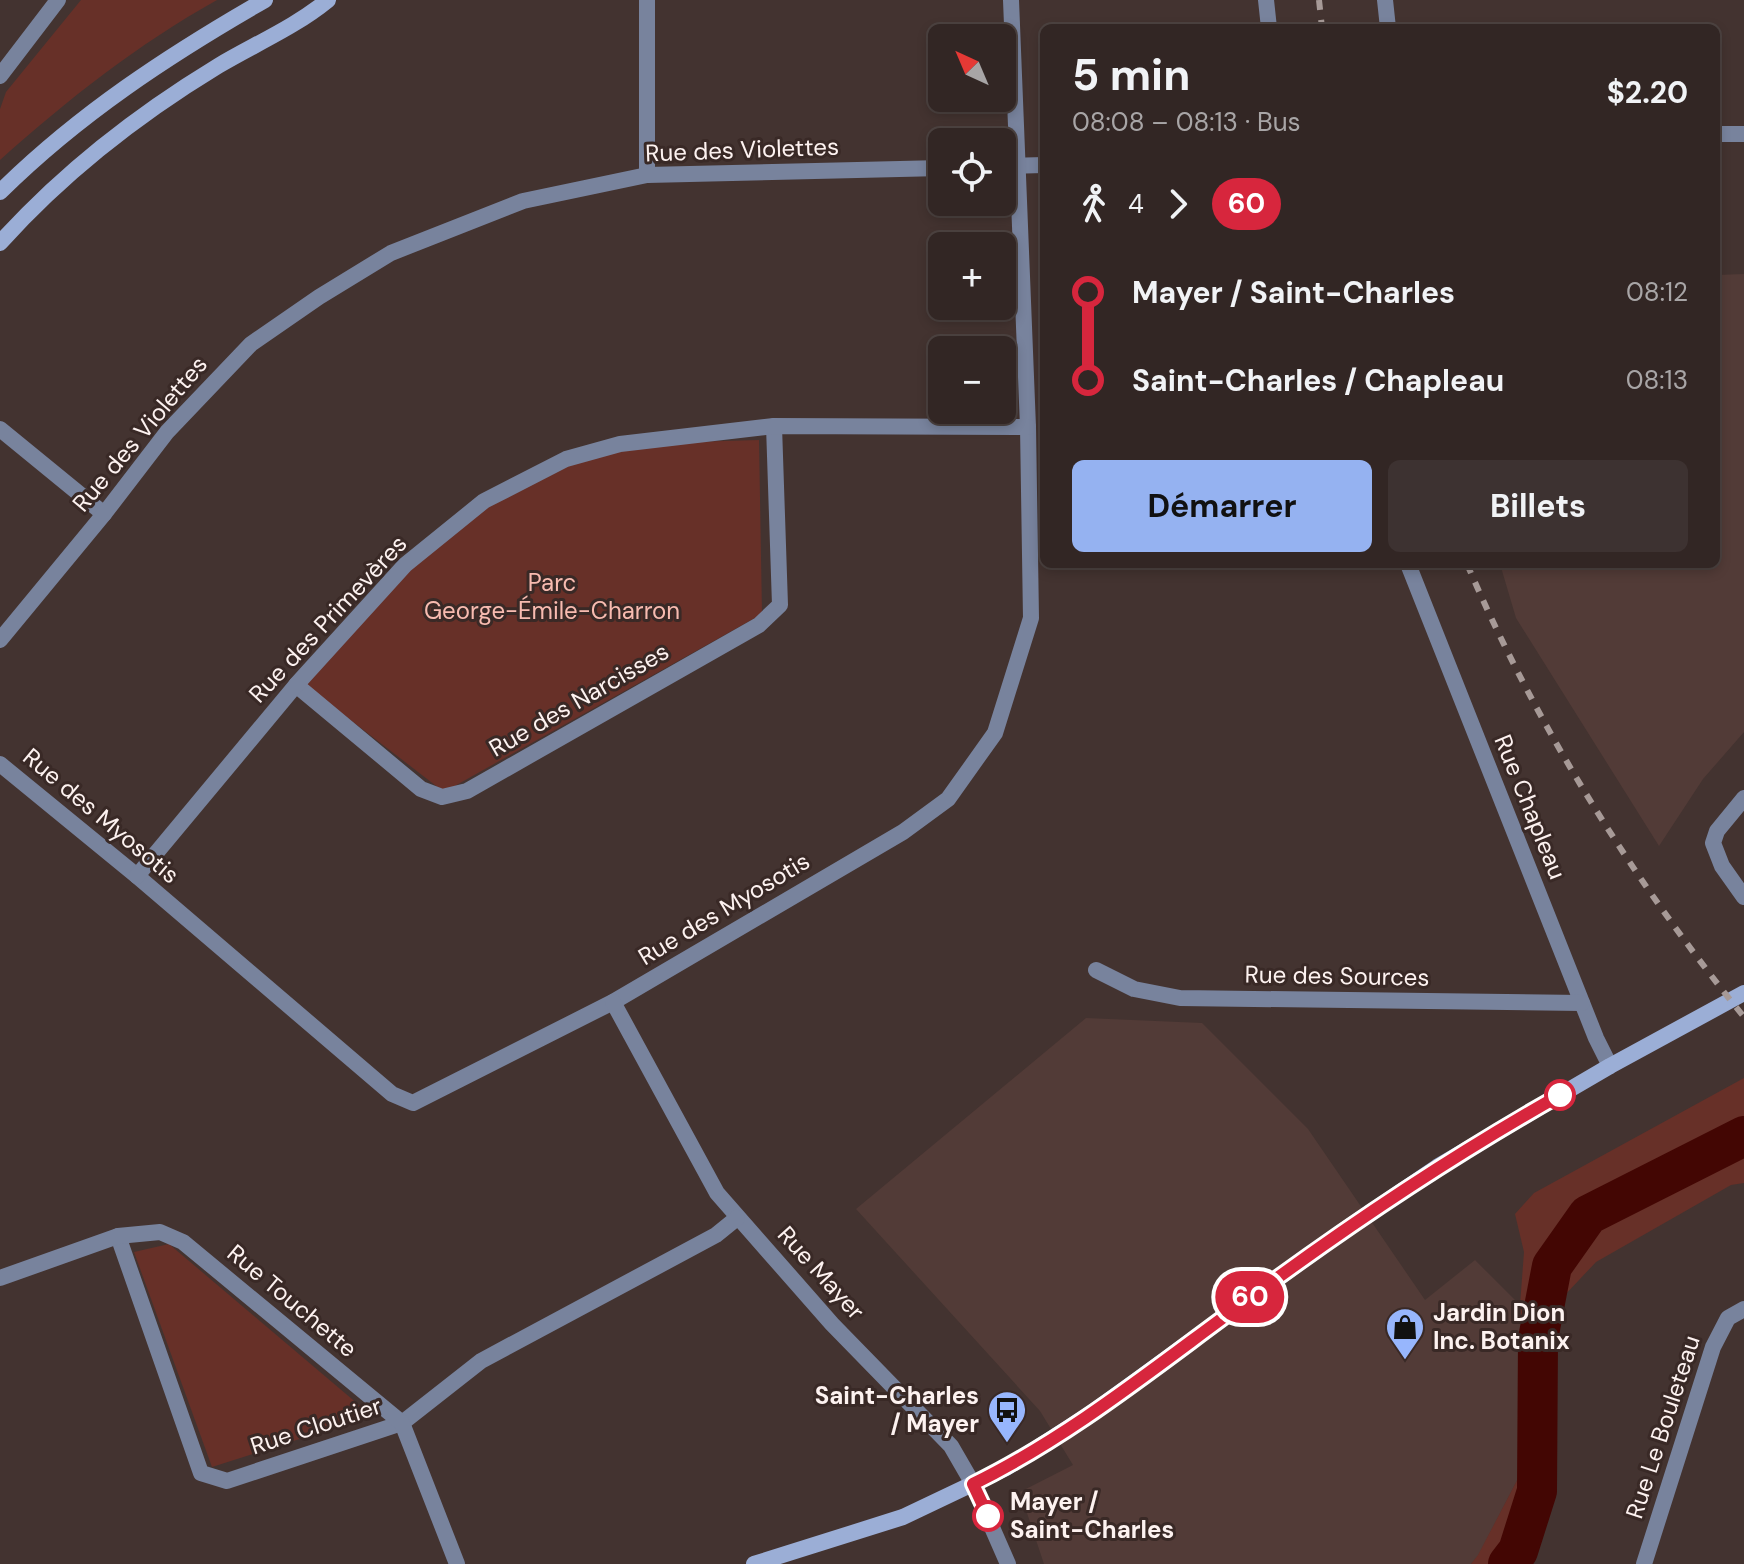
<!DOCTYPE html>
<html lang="fr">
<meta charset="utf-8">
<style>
:root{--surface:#322624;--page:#3d3231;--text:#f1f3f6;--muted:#a8a5a6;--line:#4d4341;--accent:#95b2f1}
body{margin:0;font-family:"DM Sans",sans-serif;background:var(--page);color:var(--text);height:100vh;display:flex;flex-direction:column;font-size:30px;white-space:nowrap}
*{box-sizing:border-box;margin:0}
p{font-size:26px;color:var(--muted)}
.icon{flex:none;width:44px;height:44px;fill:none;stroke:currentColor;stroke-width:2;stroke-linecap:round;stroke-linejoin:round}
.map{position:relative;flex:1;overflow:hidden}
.drawer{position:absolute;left:1040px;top:24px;width:680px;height:544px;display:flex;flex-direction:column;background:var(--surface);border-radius:12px;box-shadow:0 4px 12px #0003,0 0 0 2px var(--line)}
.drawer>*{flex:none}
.badge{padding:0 16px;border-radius:26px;font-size:28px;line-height:52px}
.needle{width:52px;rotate:316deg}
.tools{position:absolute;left:928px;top:24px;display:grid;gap:16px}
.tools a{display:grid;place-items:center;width:88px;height:88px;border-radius:12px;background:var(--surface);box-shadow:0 4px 12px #0003,0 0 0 2px var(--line);font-size:40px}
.map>.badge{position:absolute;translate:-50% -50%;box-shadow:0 0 0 4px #fff}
.legs{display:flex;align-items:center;gap:12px;height:88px;padding:0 32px;font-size:26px}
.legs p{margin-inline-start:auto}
.head{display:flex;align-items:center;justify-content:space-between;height:136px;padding:0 32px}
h1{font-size:44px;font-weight:700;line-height:60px}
.cta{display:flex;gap:16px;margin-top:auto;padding:16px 32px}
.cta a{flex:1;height:92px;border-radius:12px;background:var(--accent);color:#111;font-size:32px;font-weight:700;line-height:92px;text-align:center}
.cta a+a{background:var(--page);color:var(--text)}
ul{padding:0 32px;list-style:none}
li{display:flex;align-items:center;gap:28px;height:88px;font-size:30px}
li i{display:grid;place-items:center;width:12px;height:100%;margin:0 10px;background:currentColor}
li i::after{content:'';width:20px;height:20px;margin:-10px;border:6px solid;border-radius:50%;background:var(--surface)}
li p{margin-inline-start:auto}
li:first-child i{background:linear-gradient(#0000 50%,currentColor 0)}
li:last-child i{background:linear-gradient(currentColor 50%,#0000 0)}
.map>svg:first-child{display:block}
</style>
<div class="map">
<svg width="1744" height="1564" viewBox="0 0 1744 1564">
<rect width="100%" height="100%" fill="#433330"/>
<g fill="#523b37">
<polygon points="1744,274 1744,732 1703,779 1659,846 1516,618 1500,564 1716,564 1716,275"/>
<polygon points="1086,1018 1202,1023 1308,1129 1425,1300 1475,1260 1520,1305 1532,1428 1524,1467 1478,1556 1471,1564 1044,1564 1020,1492 1073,1465 1040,1411 856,1209"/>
</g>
<g fill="#673028">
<path d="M 81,0 L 217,0 C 138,44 67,100 0,160 L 0,109 L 6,92 Z"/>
<polygon points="759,440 762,614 444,792 305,685 390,581 484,501 620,444"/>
<polygon points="1744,1078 1744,1183 1731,1185 1596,1262 1563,1297 1552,1341 1552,1458 1535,1535 1523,1564 1471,1564 1478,1555 1524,1467 1532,1428 1520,1305 1524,1252 1515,1214 1534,1193"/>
<polygon points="169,1244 372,1416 212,1467 134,1252"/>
</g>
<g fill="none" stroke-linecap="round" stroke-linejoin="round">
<polyline stroke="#430603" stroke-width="40" points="1508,1564 1518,1551 1537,1491 1538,1339 1552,1266 1588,1215 1744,1136"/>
<g stroke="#78839d" stroke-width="16">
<polyline points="647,0 647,175"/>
<polyline points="1266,0 1269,28"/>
<polyline points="1385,0 1388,28"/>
<polyline points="0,76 58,0"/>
<polyline points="1716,134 1744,134"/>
<polyline points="1002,166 1044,165"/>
<polyline points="0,429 104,514"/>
<polyline points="1408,564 1596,1038 1610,1066"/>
<polyline points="0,640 104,514 167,432 251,344 319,297 391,253 523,201 647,175 942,168"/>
<polyline points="296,685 421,789 442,797 467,791 759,625 780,605 774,426"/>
<polyline points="0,764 137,876 392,1094 413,1103 613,1002 903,832 948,799 995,733 1031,618 1028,427 1011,0"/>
<polyline points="1744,798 1717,831 1713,843 1722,866 1744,897"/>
<polyline points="137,876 296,685 405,565 484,501 566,459 620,444 774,426 1028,427"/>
<polyline points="1096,970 1134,989 1180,998 1582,1003"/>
<polyline points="613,1002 717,1193 832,1324 951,1446 973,1484 1008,1564"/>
<polyline points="118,1236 201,1473 227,1481 402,1423 481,1361 716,1235 737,1218"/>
<polyline points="0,1278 118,1236 160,1232 183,1242 402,1423 457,1564"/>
<polyline points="1644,1564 1713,1347 1728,1318 1744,1309"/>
</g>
<g stroke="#9baed6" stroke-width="16">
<path d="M 0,192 C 79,114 169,55 265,0"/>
<path d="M 0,243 C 62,174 139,114 218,66 C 255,44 295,27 328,0"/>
<polyline points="754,1564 903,1517 1006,1468 1090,1414 1350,1226 1437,1167 1610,1066 1744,993"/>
</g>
<g stroke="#a79a97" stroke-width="6" stroke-dasharray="10 10" stroke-linecap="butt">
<polyline points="1319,0 1322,28"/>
<path d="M 1467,564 C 1537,727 1632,879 1744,1017"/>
</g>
</g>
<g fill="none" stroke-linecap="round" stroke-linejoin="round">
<defs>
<path id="line-1" d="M 988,1516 L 973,1484 C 1073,1435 1160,1363 1250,1298 C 1350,1224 1452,1156 1560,1095"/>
</defs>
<use href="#line-1" stroke="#fff" stroke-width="18"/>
<use href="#line-1" stroke="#d7263d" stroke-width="12"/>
</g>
<defs>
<symbol id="shop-pin" viewBox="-11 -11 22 30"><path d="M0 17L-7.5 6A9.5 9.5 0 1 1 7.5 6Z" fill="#97b6fd" stroke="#392926"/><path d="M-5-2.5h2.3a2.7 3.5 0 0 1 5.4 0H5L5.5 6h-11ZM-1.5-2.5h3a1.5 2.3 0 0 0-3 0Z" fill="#111"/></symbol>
<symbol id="bus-pin" viewBox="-11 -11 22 30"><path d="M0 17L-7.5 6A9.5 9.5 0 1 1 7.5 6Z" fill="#97b6fd" stroke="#392926"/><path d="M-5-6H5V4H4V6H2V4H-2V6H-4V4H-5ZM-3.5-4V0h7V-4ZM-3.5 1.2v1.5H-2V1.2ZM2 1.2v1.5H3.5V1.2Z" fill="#111"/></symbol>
</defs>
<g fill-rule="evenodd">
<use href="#shop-pin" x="1383" y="1305" width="44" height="60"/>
<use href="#bus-pin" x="985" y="1388" width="44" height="60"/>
</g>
<g fill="#fff" stroke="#d7263d" stroke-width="4">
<circle cx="1560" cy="1095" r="14"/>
<circle cx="988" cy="1516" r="14"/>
</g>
<g text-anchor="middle" stroke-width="6" stroke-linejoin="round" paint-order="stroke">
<g font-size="24" fill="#fdf2f0" stroke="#392926">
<text transform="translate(742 150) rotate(-2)" y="8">Rue des Violettes</text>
<text transform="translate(140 434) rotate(-50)" y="8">Rue des Violettes</text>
<text transform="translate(328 619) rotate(-47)" y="8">Rue des Primevères</text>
<text transform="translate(579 700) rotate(-30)" y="8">Rue des Narcisses</text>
<text transform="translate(1530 807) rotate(68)" y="8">Rue Chapleau</text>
<text transform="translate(101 816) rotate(40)" y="8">Rue des Myosotis</text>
<text transform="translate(724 909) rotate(-31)" y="8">Rue des Myosotis</text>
<text transform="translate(1337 976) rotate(1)" y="8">Rue des Sources</text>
<text transform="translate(821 1273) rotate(48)" y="8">Rue Mayer</text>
<text transform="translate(292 1301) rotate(40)" y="8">Rue Touchette</text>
<text transform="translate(316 1426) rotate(-18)" y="8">Rue Cloutier</text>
<text transform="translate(1663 1427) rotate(-72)" y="8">Rue Le Bouleteau</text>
</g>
<g font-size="24" fill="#f8bbb0" stroke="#392926">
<text x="552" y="591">Parc<tspan x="552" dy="28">George-Émile-Charron</tspan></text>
</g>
<g font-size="24" font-weight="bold" fill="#fdf2f0" stroke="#392926" text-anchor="start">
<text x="1433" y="1321">Jardin Dion<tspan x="1433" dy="28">Inc. Botanix</tspan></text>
<text x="979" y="1404" text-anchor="end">Saint-Charles<tspan x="979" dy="28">/ Mayer</tspan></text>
</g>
<g font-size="24" font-weight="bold" fill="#fdf2f0" stroke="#392926" text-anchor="start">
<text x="1010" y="1510">Mayer /<tspan x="1010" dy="28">Saint-Charles</tspan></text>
</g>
</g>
</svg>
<div class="tools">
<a><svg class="needle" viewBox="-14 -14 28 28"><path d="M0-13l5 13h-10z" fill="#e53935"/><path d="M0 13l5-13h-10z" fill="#a8a5a6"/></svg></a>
<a><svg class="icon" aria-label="locate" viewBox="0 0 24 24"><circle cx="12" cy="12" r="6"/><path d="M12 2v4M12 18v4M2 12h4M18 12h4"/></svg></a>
<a>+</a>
<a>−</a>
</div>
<b class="badge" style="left:1250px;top:1297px;background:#d7263d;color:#fff">60</b>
<section class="drawer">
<div class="head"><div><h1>5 min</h1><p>08:08 – 08:13 · Bus</p></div><b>$2.20</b></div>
<div class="legs"><svg class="icon" aria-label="walk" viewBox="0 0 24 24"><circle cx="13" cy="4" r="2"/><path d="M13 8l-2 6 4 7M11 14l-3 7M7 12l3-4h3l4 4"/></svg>4<svg class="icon" aria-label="forward" viewBox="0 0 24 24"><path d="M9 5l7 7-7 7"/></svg><b class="badge" style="background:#d7263d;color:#fff">60</b></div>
<ul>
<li><i style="color:#d7263d"></i><b>Mayer / Saint-Charles</b><p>08:12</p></li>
<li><i style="color:#d7263d"></i><b>Saint-Charles / Chapleau</b><p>08:13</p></li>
</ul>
<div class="cta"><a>Démarrer</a><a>Billets</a></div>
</section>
</div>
